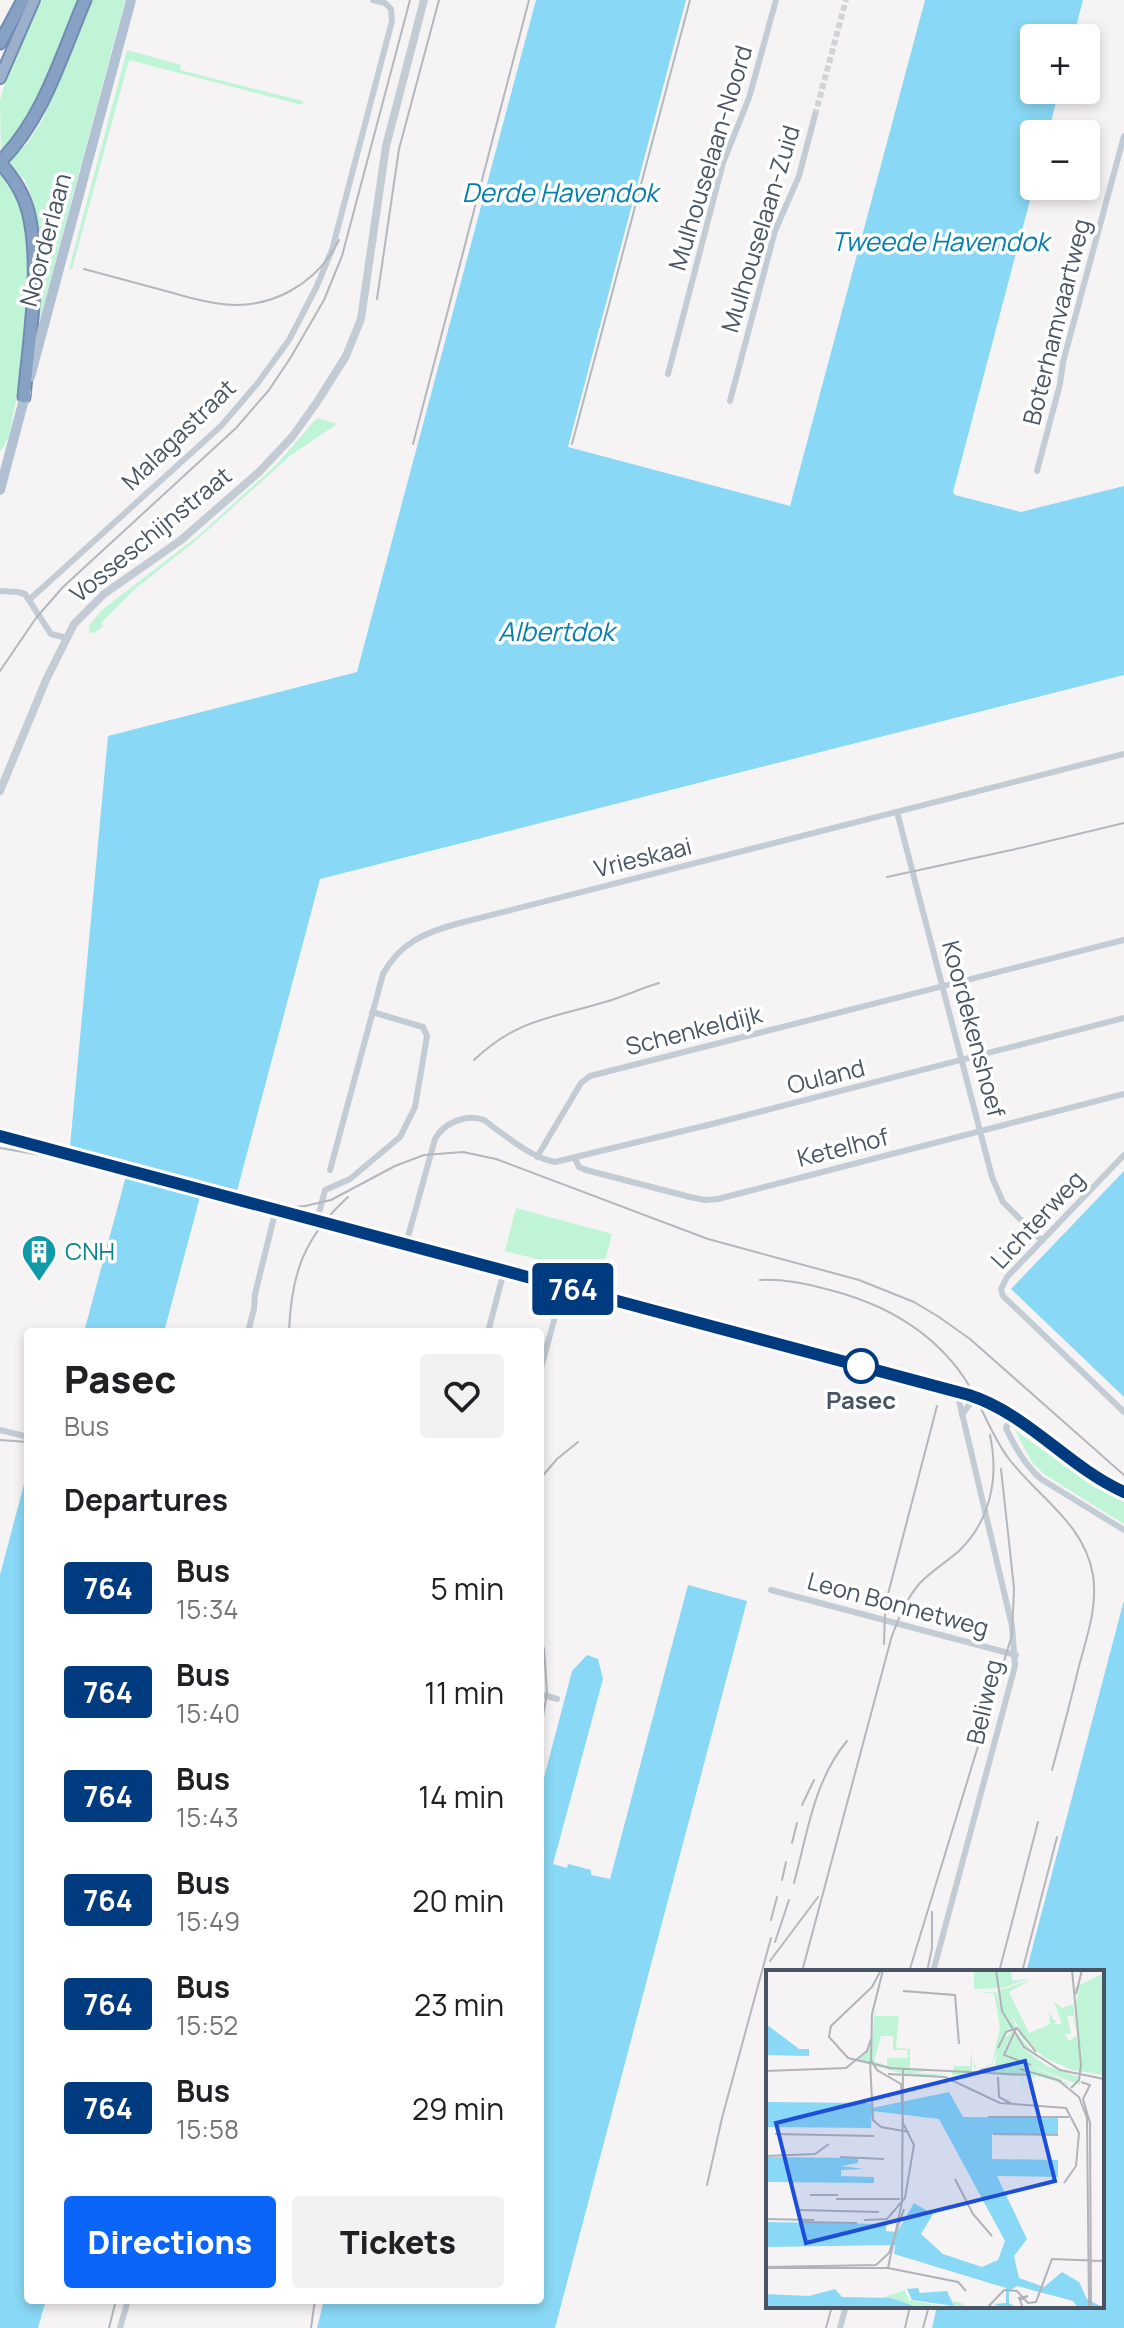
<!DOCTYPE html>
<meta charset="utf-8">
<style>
:root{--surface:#fff;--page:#f2f2f2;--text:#202124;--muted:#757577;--accent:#0a64f8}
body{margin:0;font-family:Manrope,sans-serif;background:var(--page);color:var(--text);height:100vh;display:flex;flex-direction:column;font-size:30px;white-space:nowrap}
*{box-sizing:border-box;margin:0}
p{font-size:26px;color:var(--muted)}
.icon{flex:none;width:44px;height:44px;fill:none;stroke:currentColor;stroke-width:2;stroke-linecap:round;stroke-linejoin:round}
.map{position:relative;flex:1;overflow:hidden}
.sheet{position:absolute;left:24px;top:1328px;width:520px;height:976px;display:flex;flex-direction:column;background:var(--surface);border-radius:8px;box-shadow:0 4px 12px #0003}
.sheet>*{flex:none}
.badge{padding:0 16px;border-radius:6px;font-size:28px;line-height:52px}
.tools{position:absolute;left:1020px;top:24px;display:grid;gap:16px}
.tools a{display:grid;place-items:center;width:80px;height:80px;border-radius:8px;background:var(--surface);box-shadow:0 4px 12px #0003;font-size:40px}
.map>.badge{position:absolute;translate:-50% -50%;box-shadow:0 0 0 4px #fff}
h2{padding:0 40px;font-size:30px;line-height:72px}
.round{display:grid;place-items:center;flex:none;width:84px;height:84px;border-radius:8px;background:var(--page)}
.summary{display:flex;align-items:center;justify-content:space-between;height:136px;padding:0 40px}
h1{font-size:38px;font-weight:800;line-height:60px}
.cta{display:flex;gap:16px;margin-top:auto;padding:16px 40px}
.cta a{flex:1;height:92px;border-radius:8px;background:var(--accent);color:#fff;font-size:32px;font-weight:800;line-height:92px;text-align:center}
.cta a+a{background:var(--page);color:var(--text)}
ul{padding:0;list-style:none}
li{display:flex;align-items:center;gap:24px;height:104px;padding:0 40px}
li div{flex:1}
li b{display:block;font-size:30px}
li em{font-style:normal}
li .badge{min-width:88px;font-weight:700;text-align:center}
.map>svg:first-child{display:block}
</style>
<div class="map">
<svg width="1124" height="2328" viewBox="0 0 1124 2328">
<rect width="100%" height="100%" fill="#f5f3f3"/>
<g fill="#bff4d7">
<polygon points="42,0 80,0 29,115 1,154 0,100 11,65"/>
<polygon points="93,0 125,0 36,334 39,241 37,219 33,200 25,180 9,162 21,148 26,145 42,121"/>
<polygon points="127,50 181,65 180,70 303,101 302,105 129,60 72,269 69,269"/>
<path d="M 0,170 C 10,184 20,197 23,214 C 36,278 27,347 14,411 C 11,424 10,442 0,451 Z"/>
<polygon points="317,418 337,424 291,455 199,538 135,589 101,623 103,626 94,633 89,632 90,624 102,610 198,536 275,466"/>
<polygon points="516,1208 612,1234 601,1276 505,1251"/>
<polygon points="1015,1430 1092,1486 1124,1502 1124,1524 1044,1474 1032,1462"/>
</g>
<g fill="#89d8f5">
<polygon points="536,0 686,0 568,447 790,506 925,0 1083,0 1073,38 1034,38 1034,90 1059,90 1048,134 1034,134 1034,185 953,492 955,495 1021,512 1124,486 1124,675 320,879 237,1191 180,1175 176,1190 200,1197 164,1332 84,1332 126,1176 150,1184 154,1168 70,1146 108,736 357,672"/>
<polygon points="1124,1171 1124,1397 1011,1289"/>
<polygon points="28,1469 28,2300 46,2300 38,2328 0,2328 0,1575"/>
<polygon points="688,1585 747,1601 555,2328 317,2328 324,2300 540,2300 540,1793 572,1671 587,1655 598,1659 603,1679 553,1864 567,1868 568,1864 591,1870 591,1875 610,1879"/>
<polygon points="1124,1600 1124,2328 932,2328 937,2306 1102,2306 1102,1972 1026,1972"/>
</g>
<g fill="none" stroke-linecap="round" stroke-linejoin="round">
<polyline stroke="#d2d3d6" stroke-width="6" stroke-dasharray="6 3" stroke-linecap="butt" points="815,115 846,0"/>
<defs>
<polyline id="trunk" points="0,78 34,0"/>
<g id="motorway">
<polyline points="0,43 23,0"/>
<path d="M 0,162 C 44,118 61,56 85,0"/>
<path d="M 0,163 C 13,177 23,192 28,211 C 42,265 29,341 24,397"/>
</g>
</defs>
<use href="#trunk" stroke="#728cb1" stroke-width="14"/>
<use href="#motorway" stroke="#728cb1" stroke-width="15"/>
<g stroke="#c3ccd5" stroke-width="6">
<polyline points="668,374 723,163 749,98 776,0"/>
<polyline points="730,401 775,231 799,176 815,115"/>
<polyline points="1037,471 1060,384 1063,362 1124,136"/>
<polyline points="0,591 18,592 25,594 51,634 67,638"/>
<polyline points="29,600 221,426 257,384 289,340 316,288 332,250 392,21 391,9 385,3 373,0"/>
<polyline points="897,812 992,1177 1003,1202 1042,1241"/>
<polyline points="1124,1155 1007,1277 1001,1289 1003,1296 1124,1412"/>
<polyline points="537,1157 581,1083 590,1076 1124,940"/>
<polyline points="575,1159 579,1167 586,1170 690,1197 705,1200 718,1199 1124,1094"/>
<path d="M 330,1170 L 383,974 C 400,943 424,933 456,924 L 1124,754"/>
<polyline points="317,1221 325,1190 350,1179 400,1137 415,1107 426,1042 427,1036 423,1027 372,1012"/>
<path d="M 406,1244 L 435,1139 C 444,1123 466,1113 484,1120 C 489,1123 495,1129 500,1132 C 517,1144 534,1158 555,1162 L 712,1124 L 1124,1018"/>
<polyline points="248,1332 254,1309 255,1294 276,1209"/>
<polyline points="488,1332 504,1271"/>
<polyline points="540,1372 563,1287"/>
<polyline points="962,1415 968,1406 978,1398"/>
<path d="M 1012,1415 L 1006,1428 C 1015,1448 1025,1465 1041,1479 L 1124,1530"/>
<polyline points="0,1430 28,1437"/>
<polyline points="771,1590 1016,1655"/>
<polyline points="540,1694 557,1699"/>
<polyline points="933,1972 1015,1666 1012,1626 957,1392"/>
<polyline points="120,2328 128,2300"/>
<polyline points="840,2328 846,2306"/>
</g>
<polyline stroke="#c3ccd5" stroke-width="8" points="0,791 46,680 74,624 104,594 181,540 259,472 292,437 317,402 346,356 361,319 386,146 424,0"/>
<path stroke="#c4cedc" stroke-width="9" d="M 0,1136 L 975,1396 C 1031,1417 1070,1468 1124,1492"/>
<g stroke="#b1c0d3" stroke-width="10">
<polyline points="30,377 131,0"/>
<polyline points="0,490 26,392"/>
</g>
<use href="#trunk" stroke="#9cb0cc" stroke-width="10"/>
<use href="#motorway" stroke="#87a1c5" stroke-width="11"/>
<g stroke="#b4b7bd" stroke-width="2">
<path d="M 84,269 C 110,276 136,283 162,290 C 181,295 202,302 222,304 C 271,310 317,284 339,240"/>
<polyline points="377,299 399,149 439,0"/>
<polyline points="413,444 529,0"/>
<polyline points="572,444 690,0"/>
<polyline points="0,671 36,618 63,587 236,428 269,390 291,357 324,300 342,256 410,0"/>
<polyline points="887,877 1016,849 1124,823"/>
<path d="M 474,1060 C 517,1019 552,1018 605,1002 C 624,997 641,988 659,983"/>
<polyline points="0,1148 121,1169 256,1205 280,1208 305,1206 331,1200 395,1166 424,1155 463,1152 496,1159 708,1239 859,1280 914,1302 939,1317 970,1339 1124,1475"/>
<path d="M 760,1280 C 783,1279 804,1283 826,1289 C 883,1303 932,1330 965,1379 C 982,1405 990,1434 1009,1459 C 1039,1498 1084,1523 1093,1575 C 1098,1608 1086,1639 1078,1670 C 1070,1704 1061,1737 1052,1770"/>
<path d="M 289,1332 C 291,1274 304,1237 348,1197"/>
<polyline points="0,1440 28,1442"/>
<polyline points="540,1479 557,1459 578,1442"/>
<polyline points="540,1615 542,1629"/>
<polyline points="884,1644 885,1614 888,1594 937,1406"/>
<polyline points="540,1734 547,1693 544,1648"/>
<polyline points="802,1805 814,1780"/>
<polyline points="792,1843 797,1823"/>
<polyline points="782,1880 786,1862"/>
<path d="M 794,1883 C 807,1835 814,1780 847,1741"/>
<polyline points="771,1920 777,1897"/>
<polyline points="775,1942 789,1900"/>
<polyline points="770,1961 818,1897"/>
<path d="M 803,1968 L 891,1639 C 898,1619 906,1599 920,1583 C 932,1571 946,1562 959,1551 C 991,1520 999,1477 990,1435"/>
<polyline points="909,1972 1012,1635 1014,1588 1001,1469"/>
<polyline points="927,1972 932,1948 932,1912"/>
<polyline points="999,1972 1038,1822"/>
<polyline points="1022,1972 1057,1837"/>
<polyline points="707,2185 722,2118 771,1938"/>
<polyline points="109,2328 116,2300"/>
<polyline points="311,2328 315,2300"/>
<polyline points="826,2328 832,2306"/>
<polyline points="905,2328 910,2306"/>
<polyline points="923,2328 929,2306"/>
</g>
</g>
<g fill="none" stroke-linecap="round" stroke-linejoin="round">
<defs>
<path id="line" d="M 0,1136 L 969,1395 C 1028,1414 1068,1467 1124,1492"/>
</defs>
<use href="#line" stroke="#fff" stroke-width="18"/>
<use href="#line" stroke="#003b80" stroke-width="12"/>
</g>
<defs>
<symbol id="building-pin" viewBox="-11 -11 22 30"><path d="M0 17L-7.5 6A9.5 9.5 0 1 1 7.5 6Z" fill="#0f9aa8" stroke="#fff"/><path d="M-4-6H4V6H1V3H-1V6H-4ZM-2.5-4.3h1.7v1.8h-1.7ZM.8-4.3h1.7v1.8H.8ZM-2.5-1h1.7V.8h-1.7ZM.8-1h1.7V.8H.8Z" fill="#fff"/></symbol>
</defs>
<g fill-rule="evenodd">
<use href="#building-pin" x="19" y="1232" width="40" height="54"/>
</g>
<circle fill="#fff" stroke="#003b80" stroke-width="4" cx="861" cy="1366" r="16"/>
<g text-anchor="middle" stroke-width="7" stroke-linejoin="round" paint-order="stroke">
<g font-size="24" fill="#485463" stroke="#fff">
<text transform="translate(711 158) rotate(-73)" y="8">Mulhouselaan-Noord</text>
<text transform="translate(761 229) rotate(-73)" y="8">Mulhouselaan-Zuid</text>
<text transform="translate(46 240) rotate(-75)" y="8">Noorderlaan</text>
<text transform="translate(1057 322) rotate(-76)" y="8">Boterhamvaartweg</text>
<text transform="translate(179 435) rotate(-44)" y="8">Malagastraat</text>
<text transform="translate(151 535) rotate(-39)" y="8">Vosseschijnstraat</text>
<text transform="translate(643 858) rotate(-14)" y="8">Vrieskaai</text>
<text transform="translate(973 1029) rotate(75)" y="8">Koordekenshoef</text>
<text transform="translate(694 1031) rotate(-14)" y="8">Schenkeldijk</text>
<text transform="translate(826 1077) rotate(-14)" y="8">Ouland</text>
<text transform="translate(843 1148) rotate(-14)" y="8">Ketelhof</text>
<text transform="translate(1038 1220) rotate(-47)" y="8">Lichterweg</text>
<text transform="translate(898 1605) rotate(15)" y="8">Leon Bonnetweg</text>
<text transform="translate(985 1702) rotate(-77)" y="8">Beliweg</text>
</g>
<g font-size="24" fill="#0d838f" stroke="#fff" text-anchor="start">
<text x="65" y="1260">CNH</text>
</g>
<g font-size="24" font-weight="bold" fill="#485463" stroke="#fff">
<text x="861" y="1409">Pasec</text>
</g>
<g font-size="26" font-style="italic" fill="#027fad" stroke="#fff">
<text x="560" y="202">Derde Havendok</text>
<text x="940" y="251">Tweede Havendok</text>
<text x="556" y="641">Albertdok</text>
</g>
</g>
<g transform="translate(766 1970)">
<rect width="338" height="338" fill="#f5f3f3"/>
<path d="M 208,0 L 245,0 L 246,11 L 264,8 L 237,18 L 208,19 ZM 338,3 L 338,105 L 306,100 L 279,88 L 253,65 L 253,58 L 246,46 L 250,57 L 241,61 L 234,71 L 250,59 L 246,68 L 250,63 L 267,82 L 292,98 L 253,76 L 281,96 L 313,107 L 314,115 L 265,96 L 290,107 L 305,116 L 269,105 L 268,115 L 267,115 L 268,107 L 257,104 L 256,126 L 256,106 L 232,106 L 251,104 L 208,103 L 229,96 L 231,83 L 226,95 L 210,99 L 208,98 L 208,92 L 211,99 L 226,94 L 234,57 L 228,23 L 211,22 L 230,22 L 235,38 L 231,21 L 265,10 L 243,22 L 263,63 L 284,54 L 283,42 L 288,50 L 291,51 L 288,54 L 296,54 L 288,32 L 297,38 L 307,34 L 310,63 L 307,46 L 301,46 L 305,63 L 298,65 L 304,71 L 310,65 L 315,86 L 309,35 L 314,18 L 309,26 L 308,18 ZM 109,38 L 110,46 L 133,46 L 130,78 L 144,79 L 144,99 L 165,99 L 165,93 L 165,100 L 148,103 L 186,105 L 188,96 L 204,96 L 206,80 L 206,106 L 198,110 L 197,105 L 142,105 L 92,91 L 104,76 L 105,81 ZM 115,66 L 127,66 L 127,80 L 141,80 L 142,88 L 121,88 L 121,96 L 108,91 ZM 139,320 L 143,330 L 181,337 L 188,331 L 198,334 L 194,338 L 154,338 L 126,328 L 110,330 Z" fill="#bff4d7" fill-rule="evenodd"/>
<path d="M 0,54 L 33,79 L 43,79 L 43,86 L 0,85 ZM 183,122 L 197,147 L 292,148 L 292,165 L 226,164 L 226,189 L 292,190 L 292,207 L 231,206 L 261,269 L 248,286 L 253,308 L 278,317 L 296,302 L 313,312 L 321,329 L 338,338 L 312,338 L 307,331 L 251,316 L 243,321 L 243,333 L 251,338 L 237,338 L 228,334 L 240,333 L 240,318 L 128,284 L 129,275 L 0,277 L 0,252 L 120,254 L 120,261 L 131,262 L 148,233 L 167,244 L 155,264 L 177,284 L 216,297 L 232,290 L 239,271 L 173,149 L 106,141 L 105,158 L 0,157 L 0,132 L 105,133 L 106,138 ZM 0,187 L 92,188 L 92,193 L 75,196 L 98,199 L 75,200 L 75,206 L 108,207 L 108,213 L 0,212 ZM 152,318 L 154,323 L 181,321 L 188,336 L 146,330 L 141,319 ZM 69,319 L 76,327 L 125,328 L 154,338 L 0,338 L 0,324 L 43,326 Z" fill="#89d8f5"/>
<path fill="none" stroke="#b0b3b9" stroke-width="2" d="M 115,0 L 106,17 L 65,56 L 63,67 L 82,88 L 125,98M 230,0 L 236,41 L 258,77 L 294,100 L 338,109M 137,21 L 189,25 L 193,74M 310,24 L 316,0M 250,59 L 238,85 L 265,95M 232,78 L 240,62 L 251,58 L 270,82M 104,91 L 107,150 L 115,157 L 143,162M 122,98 L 264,105M 254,99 L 295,111M 214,100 L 248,93M 0,101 L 80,98 L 101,81 L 105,69M 122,104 L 179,107 L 234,133 L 300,138 L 313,163 L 310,196 L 298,213M 232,107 L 233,127 L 246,134M 293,111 L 313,127 L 321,148 L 323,338M 315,112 L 324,115 L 317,129 L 324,153 L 325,338M 305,118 L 313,110 L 315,95 L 306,0M 222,147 L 303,147M 9,164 L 108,166M 227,164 L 292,165M 0,186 L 49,184 L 63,174M 74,187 L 118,189M 189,209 L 207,244 L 226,266M 44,225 L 72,225M 70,229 L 134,229M 33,240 L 113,242M 0,249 L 48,250M 98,250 L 121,249 L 139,228 L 148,175 L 137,153 L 135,114 L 111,100 L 105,90 L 106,44 L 117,0M 36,252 L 91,253M 0,297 L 110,295 L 123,283 L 138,239M 0,298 L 122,298 L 192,312 L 200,321M 122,298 L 136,232 L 137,99M 254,330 L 262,326 L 253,328 L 257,338M 221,338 L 238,320 L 251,321 L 262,333 L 270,332 L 286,289 L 338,291"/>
<path fill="#1d4ed8" fill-opacity="0.15" stroke="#1d4ed8" stroke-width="4" d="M 259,91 L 289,211 L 40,273 L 10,153 Z"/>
<rect width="338" height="338" fill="none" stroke="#485463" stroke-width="4"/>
</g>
</svg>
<div class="tools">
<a>+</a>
<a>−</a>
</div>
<b class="badge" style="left:573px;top:1289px;background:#003b80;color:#fff">764</b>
<section class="sheet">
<div class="summary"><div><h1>Pasec</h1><p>Bus</p></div><a class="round"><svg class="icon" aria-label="heart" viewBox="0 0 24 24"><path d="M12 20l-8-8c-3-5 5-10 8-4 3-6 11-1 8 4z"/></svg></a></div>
<h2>Departures</h2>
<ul>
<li><span class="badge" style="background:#003b80;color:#fff">764</span><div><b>Bus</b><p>15:34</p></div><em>5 min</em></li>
<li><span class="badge" style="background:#003b80;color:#fff">764</span><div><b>Bus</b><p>15:40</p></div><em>11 min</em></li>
<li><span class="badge" style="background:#003b80;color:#fff">764</span><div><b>Bus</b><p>15:43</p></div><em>14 min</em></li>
<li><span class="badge" style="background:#003b80;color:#fff">764</span><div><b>Bus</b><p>15:49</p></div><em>20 min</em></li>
<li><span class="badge" style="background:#003b80;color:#fff">764</span><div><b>Bus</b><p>15:52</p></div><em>23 min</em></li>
<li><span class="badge" style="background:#003b80;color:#fff">764</span><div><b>Bus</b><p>15:58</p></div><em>29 min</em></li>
</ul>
<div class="cta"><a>Directions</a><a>Tickets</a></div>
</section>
</div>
